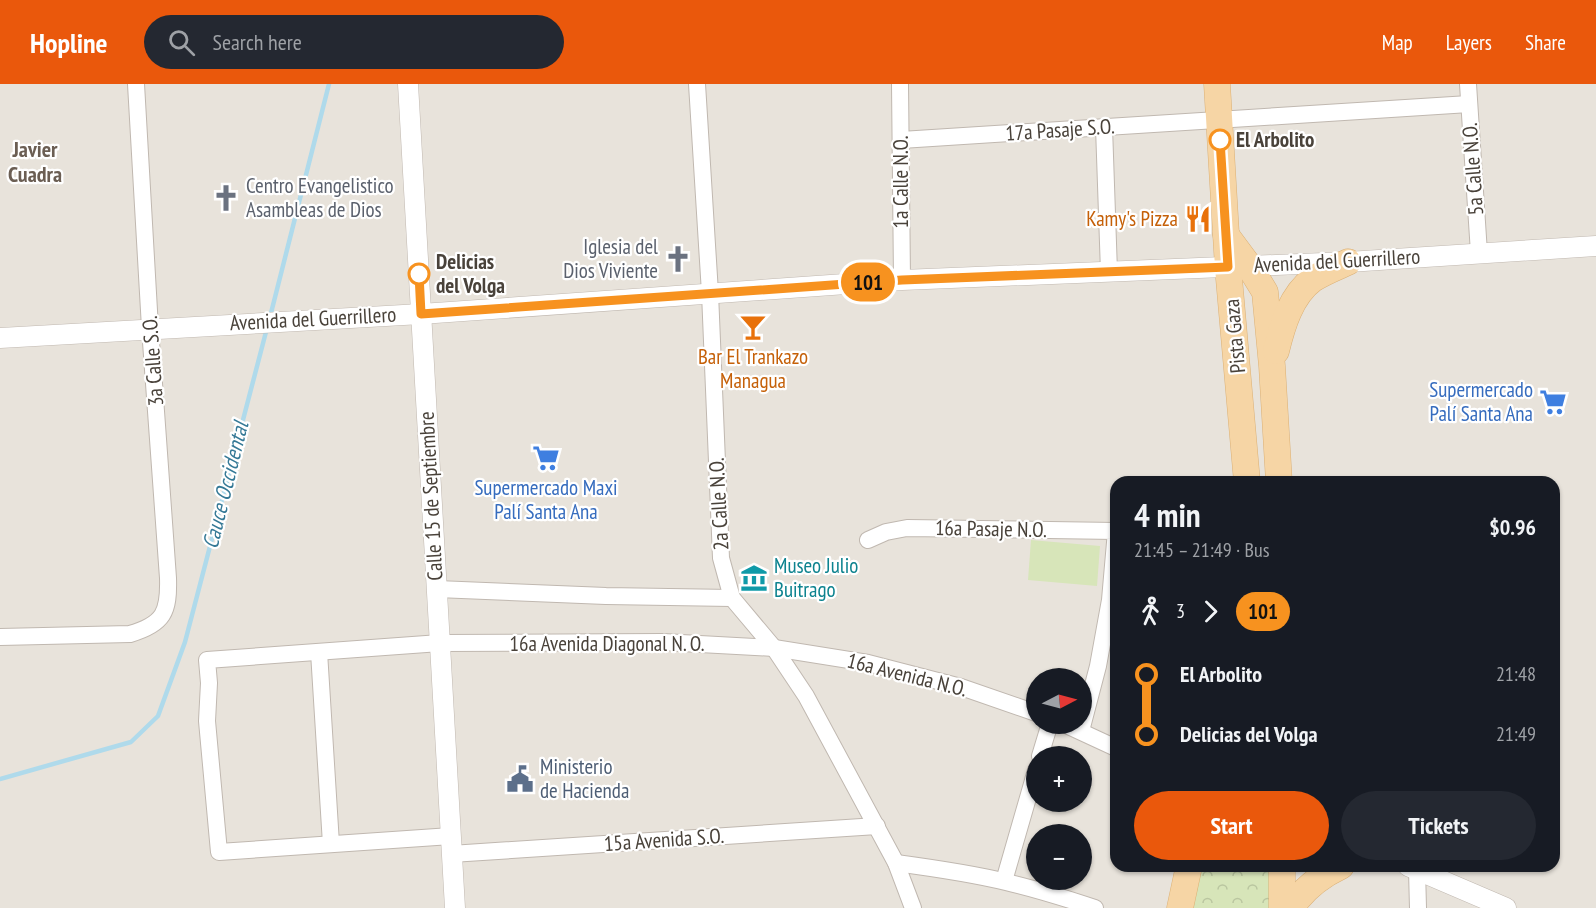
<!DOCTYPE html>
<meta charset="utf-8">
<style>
:root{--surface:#171b24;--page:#242831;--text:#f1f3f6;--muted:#9ea1a6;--accent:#ea580c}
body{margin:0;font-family:"PT Sans Narrow",sans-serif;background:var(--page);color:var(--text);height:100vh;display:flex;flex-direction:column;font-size:22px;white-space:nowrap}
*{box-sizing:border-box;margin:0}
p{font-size:20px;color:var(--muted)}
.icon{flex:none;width:33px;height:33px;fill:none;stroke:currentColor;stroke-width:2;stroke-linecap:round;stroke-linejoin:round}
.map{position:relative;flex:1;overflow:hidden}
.sheet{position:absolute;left:1110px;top:392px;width:450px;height:396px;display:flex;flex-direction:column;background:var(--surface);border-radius:18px;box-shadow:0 2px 4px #0004}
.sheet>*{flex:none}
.badge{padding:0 12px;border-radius:20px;font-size:21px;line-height:39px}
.needle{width:39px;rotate:84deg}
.controls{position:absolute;left:1026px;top:584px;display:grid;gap:12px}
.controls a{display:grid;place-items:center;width:66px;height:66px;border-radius:50%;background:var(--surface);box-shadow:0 2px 4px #0004;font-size:30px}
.map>.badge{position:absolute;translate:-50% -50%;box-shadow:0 0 0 3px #fff}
.legs{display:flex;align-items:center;gap:9px;height:66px;padding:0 24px;font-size:20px}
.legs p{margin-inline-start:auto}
.summary{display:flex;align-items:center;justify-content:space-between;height:102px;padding:0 24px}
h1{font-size:33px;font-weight:800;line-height:45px}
.primary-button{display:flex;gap:12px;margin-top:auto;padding:12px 24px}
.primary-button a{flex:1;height:69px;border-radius:36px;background:var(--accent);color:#fff;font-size:24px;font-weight:800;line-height:69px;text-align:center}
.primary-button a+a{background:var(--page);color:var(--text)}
ul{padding:0 24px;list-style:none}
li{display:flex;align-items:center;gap:21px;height:60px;font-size:22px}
li i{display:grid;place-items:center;width:9px;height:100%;margin:0 8px;background:currentColor}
li i::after{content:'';width:15px;height:15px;margin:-8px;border:4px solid;border-radius:50%;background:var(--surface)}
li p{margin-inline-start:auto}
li:first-child i{background:linear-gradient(#0000 50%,currentColor 0)}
li:last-child i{background:linear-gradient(currentColor 50%,#0000 0)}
header{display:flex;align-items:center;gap:36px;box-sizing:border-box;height:84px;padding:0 30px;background:var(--accent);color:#fff}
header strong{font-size:28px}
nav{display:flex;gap:33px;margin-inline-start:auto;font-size:21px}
.search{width:420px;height:54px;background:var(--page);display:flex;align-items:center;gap:15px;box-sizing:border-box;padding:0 21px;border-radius:33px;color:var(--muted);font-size:22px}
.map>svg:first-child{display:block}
</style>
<header>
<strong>Hopline</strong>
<div class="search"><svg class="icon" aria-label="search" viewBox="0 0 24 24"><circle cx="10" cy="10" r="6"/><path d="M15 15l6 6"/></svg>Search here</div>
<nav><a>Map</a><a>Layers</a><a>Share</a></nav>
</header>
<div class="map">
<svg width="1596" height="824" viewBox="0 0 1596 824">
<defs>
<pattern id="park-crowns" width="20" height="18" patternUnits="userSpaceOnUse" patternTransform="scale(1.5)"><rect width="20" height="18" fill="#d7e5b9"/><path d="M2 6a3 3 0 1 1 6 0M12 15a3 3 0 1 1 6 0" fill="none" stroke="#bac6a0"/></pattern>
</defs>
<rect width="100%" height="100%" fill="#f5f1ed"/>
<path fill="#e8e3db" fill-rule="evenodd" d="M 0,0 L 1596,0 L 1596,824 L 0,824 ZM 1116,398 L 1554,398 L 1554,782 L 1116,782 ZM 1036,594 L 1082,594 L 1082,639 L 1036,639 ZM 1036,672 L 1082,672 L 1082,717 L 1036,717 ZM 1036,750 L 1082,750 L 1082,795 L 1036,795 Z"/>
<polygon fill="url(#park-crowns)" points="1200,782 1269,782 1269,824 1192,824"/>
<polygon fill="#d7e5b9" points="1031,456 1100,462 1097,502 1028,496"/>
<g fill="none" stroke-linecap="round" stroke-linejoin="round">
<g stroke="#afdaeb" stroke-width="4.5">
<polyline points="270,233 329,0"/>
<polyline points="0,695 131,658 158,632 185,558 267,244"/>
</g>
<defs>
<g id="minor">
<polyline points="697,0 710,209 721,474 732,514 774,564 806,612 896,779 913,824"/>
<polyline points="900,0 902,196"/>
<polyline points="1468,0 1479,169"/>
<polyline points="1104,43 1109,188"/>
<polyline points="901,56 1469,20"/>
<polyline points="868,456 886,448 907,444 1116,447 1110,516 1098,582 1081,647"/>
<polyline points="437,505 606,512 732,514"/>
<path d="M 0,553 L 130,550 C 164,540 169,528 168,494 L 150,244 L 136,0"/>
<polyline points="319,568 331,760"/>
<polyline points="1062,639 1116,664"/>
<polyline points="1040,672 1050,639"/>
<polyline points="451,752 219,768 207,637 209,599 207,576 440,559 663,558 774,564 868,579 961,603 1036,629"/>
<polyline points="451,770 877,742"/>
<path d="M 896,779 C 933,784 970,789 1006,798 C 1036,805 1065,814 1095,824"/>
<polyline points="1417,786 1418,824"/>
<polyline points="1004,797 1036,686"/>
</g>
<g id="tertiary">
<polyline points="408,0 455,824"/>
<polyline points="0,254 421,230 902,196 1348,178 1596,162"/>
<polyline points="1408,782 1506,824"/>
</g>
<g id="primary">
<polyline points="1217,0 1228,183 1247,398"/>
<polyline points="1226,151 1249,182 1265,208 1272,282 1279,398"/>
<path d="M 1276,267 C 1282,242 1291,211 1313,195 C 1324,188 1337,183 1348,178"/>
<polyline points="1180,824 1189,782"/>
<polyline points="1282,824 1282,782"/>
<path d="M 1291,824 C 1304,804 1320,792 1341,782"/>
</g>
</defs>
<use href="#minor" stroke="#c0b8b0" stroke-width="18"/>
<use href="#tertiary" stroke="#c0b8b0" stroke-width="21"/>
<use href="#primary" stroke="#dbb075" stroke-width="27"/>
<use href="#minor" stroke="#fff" stroke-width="16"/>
<use href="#tertiary" stroke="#fff" stroke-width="20"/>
<use href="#primary" stroke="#f6d5a5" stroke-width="26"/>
</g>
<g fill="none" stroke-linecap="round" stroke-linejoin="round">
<defs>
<polyline id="line-1" points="419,190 421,230 902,196 1228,183 1220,56"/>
</defs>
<use href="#line-1" stroke="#fff" stroke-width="14"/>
<use href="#line-1" stroke="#f7921f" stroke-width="9"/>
</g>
<defs>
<symbol id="church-bare" viewBox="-9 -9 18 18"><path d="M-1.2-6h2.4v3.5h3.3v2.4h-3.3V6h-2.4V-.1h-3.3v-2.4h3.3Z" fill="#6b7280" stroke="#fff" stroke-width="2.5" paint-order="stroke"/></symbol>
<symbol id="restaurant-bare" viewBox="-9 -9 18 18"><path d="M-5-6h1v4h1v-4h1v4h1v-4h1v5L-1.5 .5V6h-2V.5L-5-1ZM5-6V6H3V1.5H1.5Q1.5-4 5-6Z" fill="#e8710a" stroke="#fff" stroke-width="2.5" paint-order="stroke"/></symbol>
<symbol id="bar-bare" viewBox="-9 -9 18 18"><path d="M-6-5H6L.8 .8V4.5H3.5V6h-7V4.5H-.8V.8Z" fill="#e8710a" stroke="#fff" stroke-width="2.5" paint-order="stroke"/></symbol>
<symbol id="supermarket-bare" viewBox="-9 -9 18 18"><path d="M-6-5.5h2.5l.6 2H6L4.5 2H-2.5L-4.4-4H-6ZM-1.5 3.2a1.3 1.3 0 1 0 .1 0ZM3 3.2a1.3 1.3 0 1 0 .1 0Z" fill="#3f7fe0" stroke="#fff" stroke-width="2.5" paint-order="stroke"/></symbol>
<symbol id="museum-bare" viewBox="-9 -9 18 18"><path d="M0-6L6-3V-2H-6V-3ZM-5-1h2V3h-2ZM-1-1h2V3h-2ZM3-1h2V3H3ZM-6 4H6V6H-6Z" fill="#0f9aa8" stroke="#fff" stroke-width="2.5" paint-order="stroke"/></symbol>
<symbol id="civic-bare" viewBox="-9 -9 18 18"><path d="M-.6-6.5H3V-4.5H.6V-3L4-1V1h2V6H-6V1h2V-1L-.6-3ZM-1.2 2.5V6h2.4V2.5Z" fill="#5c6f8a" stroke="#fff" stroke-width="2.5" paint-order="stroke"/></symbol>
</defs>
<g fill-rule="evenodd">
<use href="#church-bare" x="207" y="95" width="38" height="38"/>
<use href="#restaurant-bare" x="1179" y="116" width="38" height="38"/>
<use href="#church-bare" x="659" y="156" width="38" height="38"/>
<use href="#bar-bare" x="734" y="224" width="38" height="38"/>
<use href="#supermarket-bare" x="1534" y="299" width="38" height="38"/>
<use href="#supermarket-bare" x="527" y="355" width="38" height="38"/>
<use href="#museum-bare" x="735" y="475" width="38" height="38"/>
<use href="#civic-bare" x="501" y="676" width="38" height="38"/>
</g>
<g fill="#fff" stroke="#f7921f" stroke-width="3">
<circle cx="1220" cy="56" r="10"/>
<circle cx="419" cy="190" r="10"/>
</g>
<g text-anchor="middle" stroke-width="4.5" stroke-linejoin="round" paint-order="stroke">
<g font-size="21" fill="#49423a" stroke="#fff">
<text transform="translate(1060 46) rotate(-4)" y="7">17a Pasaje S.O.</text>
<text transform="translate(1473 85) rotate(-94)" y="7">5a Calle N.O.</text>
<text transform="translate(901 98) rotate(-90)" y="7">1a Calle N.O.</text>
<text transform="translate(1337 177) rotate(-3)" y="7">Avenida del Guerrillero</text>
<text transform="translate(313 235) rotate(-3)" y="7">Avenida del Guerrillero</text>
<text transform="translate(1235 252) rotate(-95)" y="7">Pista Gaza</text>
<text transform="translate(153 277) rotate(-94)" y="7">3a Calle S.O.</text>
<text transform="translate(431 412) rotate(-93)" y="7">Calle 15 de Septiembre</text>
<text transform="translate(719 420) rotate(-93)" y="7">2a Calle N.O.</text>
<text transform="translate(991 445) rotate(1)" y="7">16a Pasaje N.O.</text>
<text x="607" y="567">16a Avenida Diagonal N. O.</text>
<text transform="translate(907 591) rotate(14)" y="7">16a Avenida N.O.</text>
<text transform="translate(664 756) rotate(-4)" y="7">15a Avenida S.O.</text>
</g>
<g font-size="21" font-weight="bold" fill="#49423a" stroke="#fff" text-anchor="start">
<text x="1236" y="63">El Arbolito</text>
<text x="436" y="185">Delicias<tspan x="436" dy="24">del Volga</tspan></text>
</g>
<g font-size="21" fill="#5b616d" stroke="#fff" text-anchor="start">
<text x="246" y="109">Centro Evangelistico<tspan x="246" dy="24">Asambleas de Dios</tspan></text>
<text x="658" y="170" text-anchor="end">Iglesia del<tspan x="658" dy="24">Dios Viviente</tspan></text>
</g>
<g font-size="21" fill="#c56008" stroke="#fff" text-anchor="end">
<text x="1178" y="142">Kamy's Pizza</text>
<text x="753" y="280" text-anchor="middle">Bar El Trankazo<tspan x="753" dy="24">Managua</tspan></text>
</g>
<g font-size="21" fill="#366cbe" stroke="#fff" text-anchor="end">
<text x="1533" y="313">Supermercado<tspan x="1533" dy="24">Palí Santa Ana</tspan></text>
<text x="546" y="411" text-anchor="middle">Supermercado Maxi<tspan x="546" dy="24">Palí Santa Ana</tspan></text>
</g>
<g font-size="21" fill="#0d838f" stroke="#fff" text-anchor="start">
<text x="774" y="489">Museo Julio<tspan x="774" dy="24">Buitrago</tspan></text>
</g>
<g font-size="21" fill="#4e5e75" stroke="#fff" text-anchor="start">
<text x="540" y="690">Ministerio<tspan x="540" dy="24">de Hacienda</tspan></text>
</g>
<g font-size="22" font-weight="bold" fill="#6b5e53" stroke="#fff">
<text x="35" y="73">Javier<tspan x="35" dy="25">Cuadra</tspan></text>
</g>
<g font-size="22" font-style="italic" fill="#357996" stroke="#fff">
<text transform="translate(225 401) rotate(-76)" y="8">Cauce Occidental</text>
</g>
</g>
</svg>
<div class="controls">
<a><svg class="needle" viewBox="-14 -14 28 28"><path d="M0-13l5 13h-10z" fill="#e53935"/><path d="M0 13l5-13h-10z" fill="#9ea1a6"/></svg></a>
<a>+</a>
<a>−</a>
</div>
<b class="badge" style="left:868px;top:198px;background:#f7921f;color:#111">101</b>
<section class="sheet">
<div class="summary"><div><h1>4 min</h1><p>21:45 – 21:49 · Bus</p></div><b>$0.96</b></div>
<div class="legs"><svg class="icon" aria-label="walk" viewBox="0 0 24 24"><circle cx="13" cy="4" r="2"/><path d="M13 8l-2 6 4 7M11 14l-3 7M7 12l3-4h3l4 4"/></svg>3<svg class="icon" aria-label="forward" viewBox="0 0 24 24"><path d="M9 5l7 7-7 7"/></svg><b class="badge" style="background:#f7921f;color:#111">101</b></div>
<ul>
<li><i style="color:#f7921f"></i><b>El Arbolito</b><p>21:48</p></li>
<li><i style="color:#f7921f"></i><b>Delicias del Volga</b><p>21:49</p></li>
</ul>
<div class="primary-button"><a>Start</a><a>Tickets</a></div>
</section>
</div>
